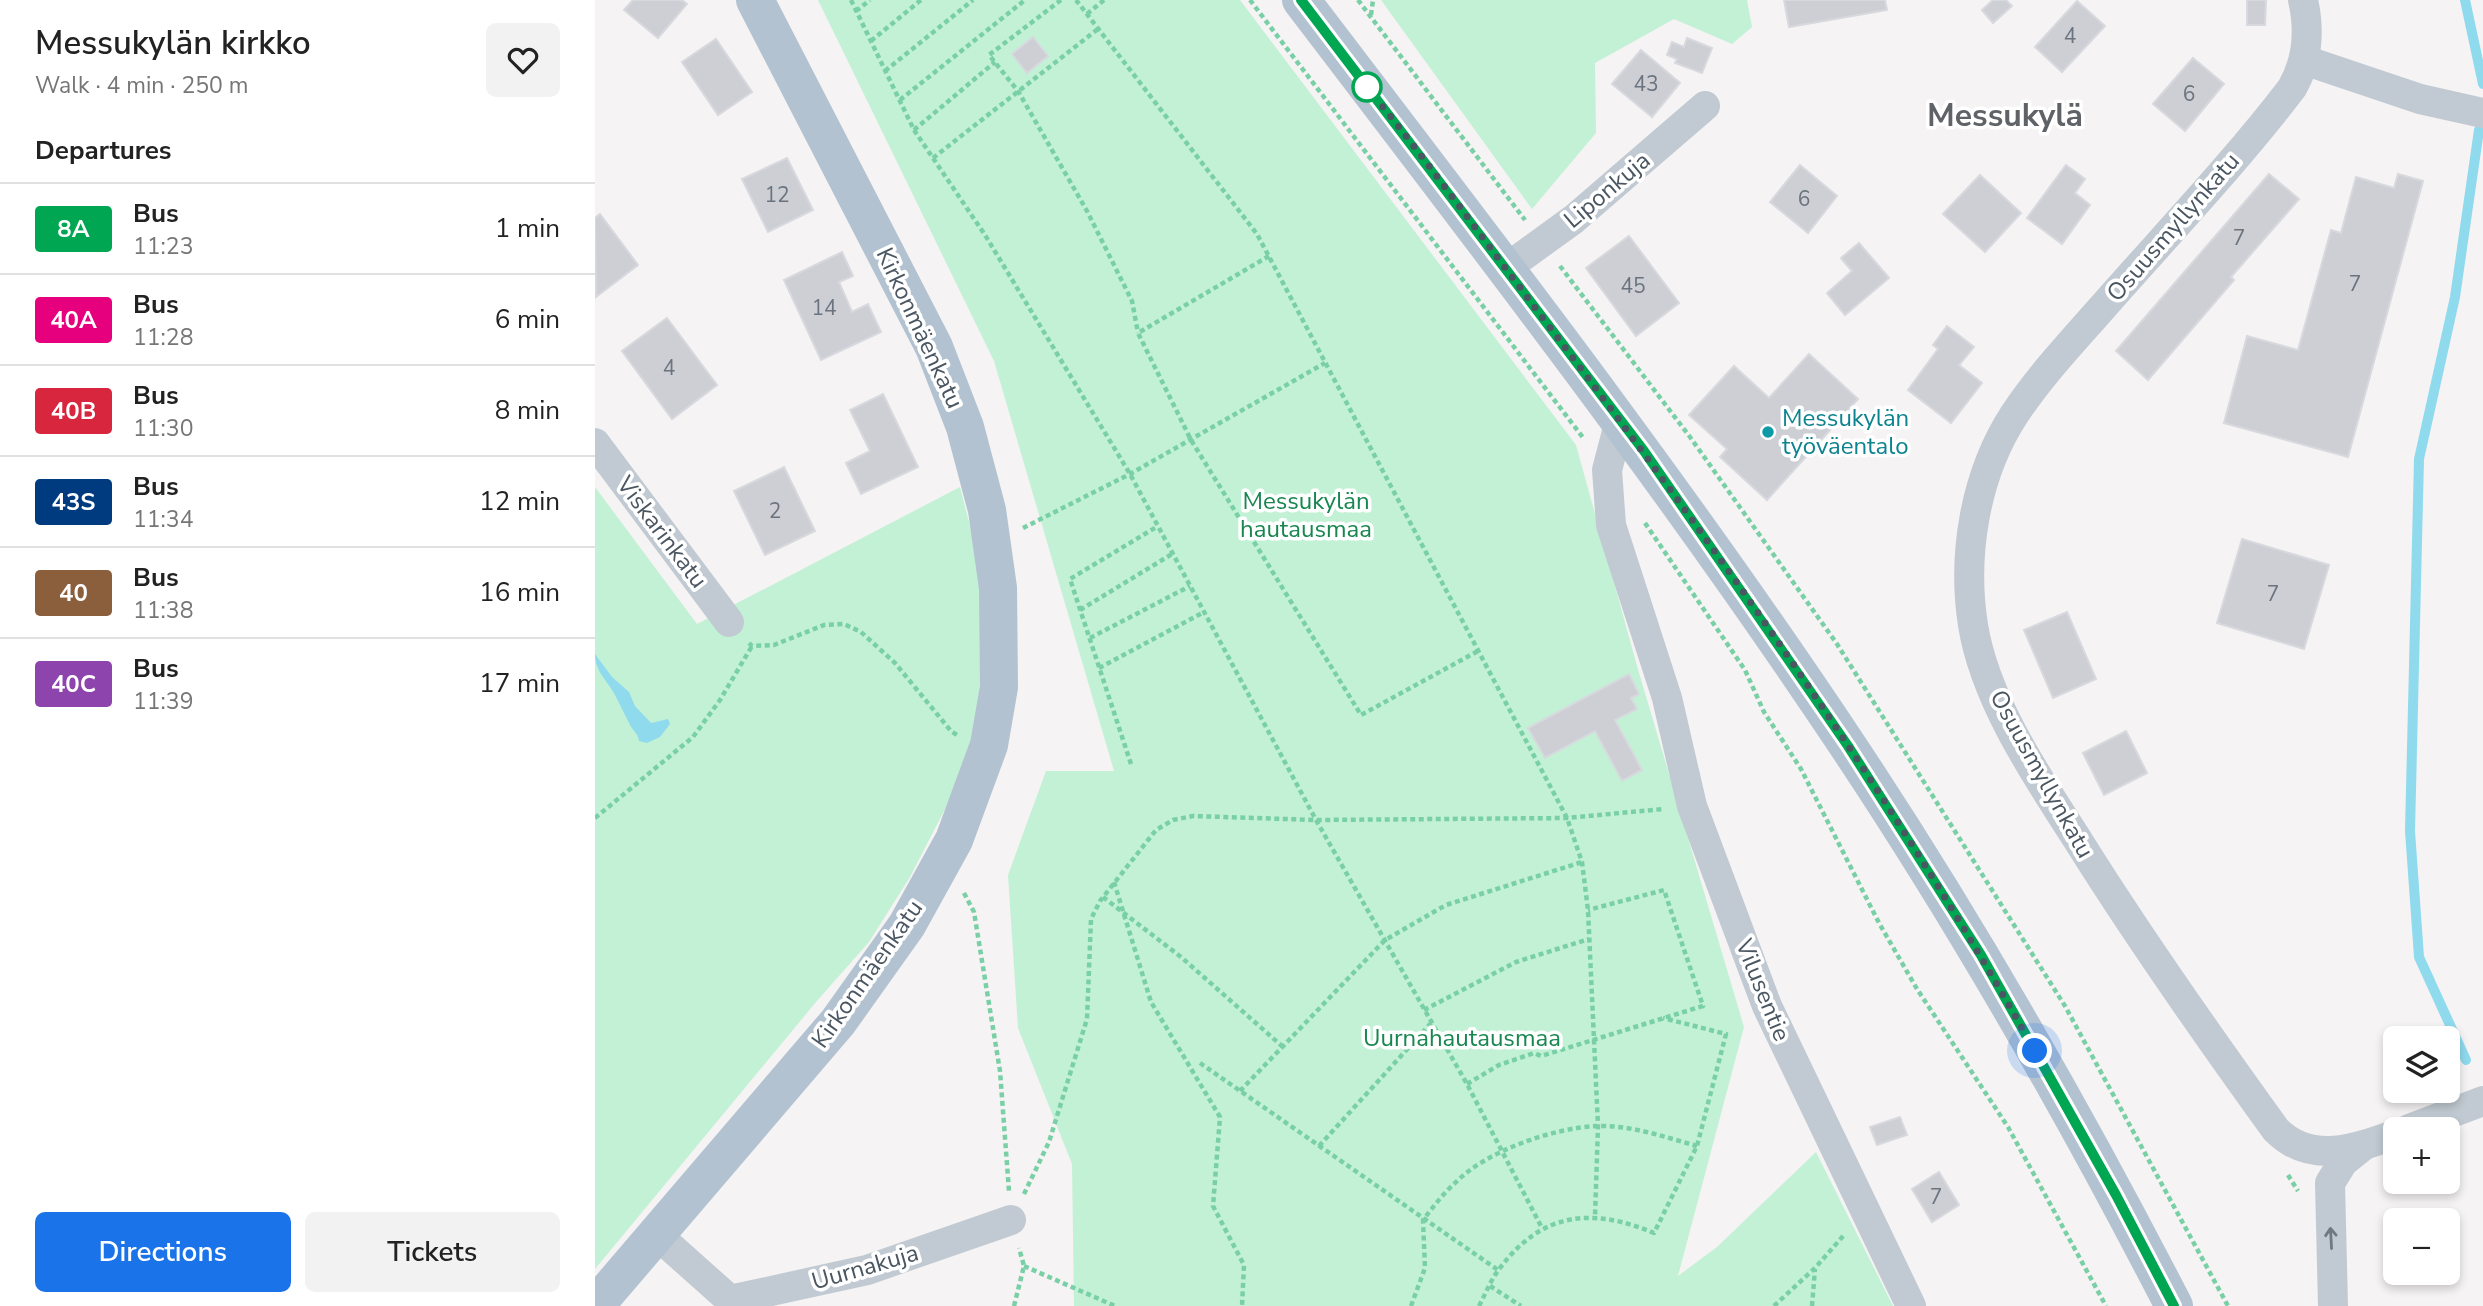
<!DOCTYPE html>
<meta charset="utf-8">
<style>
:root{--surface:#fff;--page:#f2f2f2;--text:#222;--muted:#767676;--line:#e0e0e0;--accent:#1a73e8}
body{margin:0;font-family:"Nunito Sans",sans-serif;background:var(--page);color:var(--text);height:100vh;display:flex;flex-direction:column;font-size:26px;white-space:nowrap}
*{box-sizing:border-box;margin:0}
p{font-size:23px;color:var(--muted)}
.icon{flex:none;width:38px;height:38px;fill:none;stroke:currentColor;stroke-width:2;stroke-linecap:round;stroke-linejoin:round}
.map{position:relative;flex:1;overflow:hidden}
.side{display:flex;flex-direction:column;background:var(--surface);width:595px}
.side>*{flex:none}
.badge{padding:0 14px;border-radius:5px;font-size:24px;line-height:46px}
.buttons{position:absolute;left:1788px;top:1026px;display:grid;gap:14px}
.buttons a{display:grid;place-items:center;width:77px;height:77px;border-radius:10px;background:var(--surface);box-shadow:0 4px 10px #0003;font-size:35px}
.you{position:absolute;width:35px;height:35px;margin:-18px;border:5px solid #fff;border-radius:50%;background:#1a73e8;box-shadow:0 0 0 10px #1a73e833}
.map>.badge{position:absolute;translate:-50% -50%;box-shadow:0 0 0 4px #fff}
h2{padding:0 35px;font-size:26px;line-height:63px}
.round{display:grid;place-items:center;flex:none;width:74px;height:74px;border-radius:10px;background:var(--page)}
.head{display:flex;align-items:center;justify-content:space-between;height:119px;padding:0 35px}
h1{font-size:33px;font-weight:600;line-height:52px}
.cta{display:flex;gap:14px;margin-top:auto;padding:14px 35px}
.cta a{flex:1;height:80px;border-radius:10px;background:var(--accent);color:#fff;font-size:28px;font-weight:600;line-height:80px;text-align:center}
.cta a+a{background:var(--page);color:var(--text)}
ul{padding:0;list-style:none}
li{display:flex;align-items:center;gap:21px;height:91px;padding:0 35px;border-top:2px solid var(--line)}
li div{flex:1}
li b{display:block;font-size:26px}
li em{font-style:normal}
li .badge{min-width:77px;font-weight:700;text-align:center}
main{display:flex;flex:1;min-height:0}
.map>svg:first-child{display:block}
</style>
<main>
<section class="side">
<div class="head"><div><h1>Messukylän kirkko</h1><p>Walk · 4 min · 250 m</p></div><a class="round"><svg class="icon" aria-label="heart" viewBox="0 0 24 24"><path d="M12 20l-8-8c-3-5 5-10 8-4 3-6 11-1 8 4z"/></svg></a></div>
<h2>Departures</h2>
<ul>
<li><span class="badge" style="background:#00a651;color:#fff">8A</span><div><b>Bus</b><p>11:23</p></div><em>1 min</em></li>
<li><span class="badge" style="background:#e6007e;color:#fff">40A</span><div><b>Bus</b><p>11:28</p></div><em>6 min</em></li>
<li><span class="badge" style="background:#d7263d;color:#fff">40B</span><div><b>Bus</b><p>11:30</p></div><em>8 min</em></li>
<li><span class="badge" style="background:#003b80;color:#fff">43S</span><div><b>Bus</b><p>11:34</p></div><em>12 min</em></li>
<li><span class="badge" style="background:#8b5e3c;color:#fff">40</span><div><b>Bus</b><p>11:38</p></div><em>16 min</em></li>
<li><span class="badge" style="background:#8e44ad;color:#fff">40C</span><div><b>Bus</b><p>11:39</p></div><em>17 min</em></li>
</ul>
<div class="cta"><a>Directions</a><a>Tickets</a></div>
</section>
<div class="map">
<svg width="1888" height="1306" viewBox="0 0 1888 1306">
<rect width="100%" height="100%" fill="#f5f3f3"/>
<g fill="#c3f1d5">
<polygon points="223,0 645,0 981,445 1042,666 1149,1027 1083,1276 1122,1247 1221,1152 1298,1306 479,1306 477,1164 423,1028 413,875 451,771 519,771 399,361"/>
<polygon points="786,0 1152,0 1157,27 1137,44 1079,19 1000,63 1001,133 937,209"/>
<polygon points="0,487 102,624 365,487 380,546 389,603 387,668 381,722 372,760 351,807 315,877 274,942 221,1002 0,1269"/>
</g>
<path fill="#90daee" d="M 0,654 L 17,677 L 34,692 L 40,706 L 56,723 L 73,719 L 75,724 L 65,737 L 52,743 L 44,741 C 43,733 37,730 34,723 C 29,713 24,703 19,693 C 11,679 0,671 0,654 Z"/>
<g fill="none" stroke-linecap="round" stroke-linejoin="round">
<g stroke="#90daee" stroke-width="10">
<polyline points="1870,0 1888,84"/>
<polyline points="1871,1060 1824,957 1815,831 1824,459 1860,297 1884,130"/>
</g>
</g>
<g fill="#cdcfd5" stroke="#d7d9de" stroke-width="2">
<polygon points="38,0 87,0 92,4 63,38 29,10"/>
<polygon points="1189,0 1290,0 1292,10 1194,27"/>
<polygon points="1398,0 1411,0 1417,6 1398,23 1387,10"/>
<polygon points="1652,0 1671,0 1670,25 1652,25"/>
<polygon points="1482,1 1510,26 1467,72 1440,47"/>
<polygon points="438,37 453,56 432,73 417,54"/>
<polygon points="1092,38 1117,48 1107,73 1080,63 1082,59 1072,55 1077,42 1089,47"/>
<polygon points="121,39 157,92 123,115 87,62"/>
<polygon points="1046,50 1085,83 1057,117 1017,84"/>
<polygon points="1598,58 1629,84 1590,131 1558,104"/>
<polygon points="192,158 218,210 173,232 147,179"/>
<polygon points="1205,165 1242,196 1213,233 1175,202"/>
<polygon points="1471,165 1490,179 1480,193 1495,205 1467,244 1432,218"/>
<polygon points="1674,174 1704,199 1636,277 1639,280 1553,380 1521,351"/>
<polygon points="1803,174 1828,181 1753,457 1629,423 1652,336 1703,350 1736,230 1746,233 1761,177 1799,188"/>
<polygon points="1385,175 1426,213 1390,252 1348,214"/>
<polygon points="5,214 43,265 1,297 0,218"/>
<polygon points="1034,236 1084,303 1041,336 991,268"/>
<polygon points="1264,243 1294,278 1250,315 1232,293 1257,271 1246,258"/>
<polygon points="247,252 258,276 244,282 257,312 273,304 286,332 226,360 189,280"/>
<polygon points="72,318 122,385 77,419 27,351"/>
<polygon points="1352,326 1379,347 1364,365 1387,383 1356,423 1313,390 1343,349 1338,345"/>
<polygon points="1214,354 1263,399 1172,500 1125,457 1132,449 1094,415 1139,366 1174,398"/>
<polygon points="288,394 323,467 266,494 251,463 275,451 255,410"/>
<polygon points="189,467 220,531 170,555 139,491"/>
<polygon points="1647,539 1734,565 1709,649 1622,623"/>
<polygon points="1472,612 1501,679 1458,698 1429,630"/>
<polygon points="1034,674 1044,694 1036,698 1042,709 1020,720 1047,770 1027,781 1000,731 950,758 933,728"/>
<polygon points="1531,731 1552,773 1509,795 1488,753"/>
<polygon points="1305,1117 1312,1135 1282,1145 1275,1127"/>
<polygon points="1344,1172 1364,1205 1337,1222 1317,1189"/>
</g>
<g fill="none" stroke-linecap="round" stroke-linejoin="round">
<g stroke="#7ad0a6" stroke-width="4.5" stroke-dasharray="5 3.5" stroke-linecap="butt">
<polyline points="256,0 319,130 390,235 535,474 721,820 872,1084 947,1228"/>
<polyline points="466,0 394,55 423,91 492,211 537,301 543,333"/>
<polyline points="481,0 662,234 972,818 987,862 993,910 1003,1126 1000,1217"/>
<polyline points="655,0 989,439"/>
<polyline points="763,0 930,220"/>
<polyline points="261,11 275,0"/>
<polyline points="492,14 509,0"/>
<polyline points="776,15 778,0"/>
<polyline points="276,41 326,0"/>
<polyline points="290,71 378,0"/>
<polyline points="305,100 430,0"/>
<polyline points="319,130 400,62"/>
<polyline points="338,158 503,29"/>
<polyline points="674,256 543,333 596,440 766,715 883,651"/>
<polyline points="965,266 1095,437 1242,644 1470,1006 1633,1306"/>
<polyline points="1050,523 1150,670 1169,712 1206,769 1284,923 1322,989 1413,1127 1511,1306"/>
<polyline points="428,528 535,474 730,363"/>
<polyline points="485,610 577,554"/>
<polyline points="495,638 595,586"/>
<polyline points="154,643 157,646 179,645 229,625 249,624 266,632 300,663 356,731 362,735"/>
<polyline points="504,668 609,612"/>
<polyline points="536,764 475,579 563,526"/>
<polyline points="0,818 98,737 125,700 157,646"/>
<polyline points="519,882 556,1002 625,1117 618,1206 649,1265 647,1306"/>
<polyline points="369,893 379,912 405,1071 414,1191"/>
<polyline points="508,897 586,957 688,1047"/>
<polyline points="829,1010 921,962 994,939"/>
<polyline points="605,1063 903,1270"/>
<polyline points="872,1084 904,1065 939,1053 946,1056 1108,1006 1069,890 993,910"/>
<polyline points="645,1091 790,940 851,905 987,862"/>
<polyline points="724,1146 837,1022"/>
<polyline points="1693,1175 1703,1191"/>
<polyline points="429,1194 454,1142 492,1019 496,919 505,901 561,830 578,820 598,816 721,820 972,818 1068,809"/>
<polyline points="429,1266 520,1306"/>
<polyline points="895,1286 926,1306"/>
<polyline points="419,1306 429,1266 424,1248"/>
<path d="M 816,1306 L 830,1268 L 828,1220 C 838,1207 848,1194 860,1183 C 891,1151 958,1128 1002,1126 C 1036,1125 1070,1137 1102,1146"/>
<path d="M 884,1306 C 891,1293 896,1279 905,1268 C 947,1212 997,1207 1059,1233 L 1102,1146 L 1131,1034 L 1068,1018"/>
<polyline points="1179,1306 1220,1268 1249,1235"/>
<polyline points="1217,1306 1220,1269"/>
</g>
<g stroke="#c1cad2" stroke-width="30">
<path d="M 1708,0 C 1715,31 1713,60 1697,88 C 1638,165 1570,236 1506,309 C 1476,343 1444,377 1419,415 C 1380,475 1367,555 1378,625 C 1390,701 1443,778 1484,842 C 1546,941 1613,1036 1681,1130 C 1716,1165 1760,1149 1801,1134"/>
<polyline points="1709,60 1825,99 1888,113"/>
<polyline points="910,269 979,219 1110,106"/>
<polyline points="1025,420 1012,470 1016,525 1072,698 1097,806 1172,1006 1316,1306"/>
<polyline points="0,443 134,622"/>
<polyline points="1814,1129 1888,1101"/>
<polyline points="61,1234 135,1300 272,1270 416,1220"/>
<polyline points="1738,1306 1735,1183 1748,1162 1768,1146"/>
</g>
<g stroke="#b3c2d1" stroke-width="38">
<path d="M 706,0 C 893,245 1082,489 1253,746 C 1373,926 1480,1114 1579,1306"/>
<polyline points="0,1306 243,1022 312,925 359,840 394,745 404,687 403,588 392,510 370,427 339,347 160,0"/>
</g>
</g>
<defs><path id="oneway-shaft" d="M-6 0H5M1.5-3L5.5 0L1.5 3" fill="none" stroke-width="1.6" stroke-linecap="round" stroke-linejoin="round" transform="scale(1.75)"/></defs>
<use stroke="#6e7983" href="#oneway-shaft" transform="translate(1736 1238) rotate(-93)"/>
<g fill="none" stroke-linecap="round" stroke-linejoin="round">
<defs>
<polyline id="line" points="706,0 1049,451 1253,746 1386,955 1521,1195 1579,1306"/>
</defs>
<use href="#line" stroke="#fff" stroke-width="16"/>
<use href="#line" stroke="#00a651" stroke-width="10"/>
<path stroke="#4a5661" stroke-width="7" stroke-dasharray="0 12.6" d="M 772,87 C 833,162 889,240 947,317 C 1125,552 1296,794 1440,1051"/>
</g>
<circle fill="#fff" stroke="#00a651" stroke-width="3.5" cx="772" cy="87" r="14"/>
<circle fill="#0f9aa8" stroke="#fff" stroke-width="2.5" cx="1173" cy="432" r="7"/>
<g text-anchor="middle" stroke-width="7" stroke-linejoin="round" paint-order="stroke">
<g font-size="21" fill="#6b747e">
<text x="1475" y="43">4</text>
<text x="1051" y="91">43</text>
<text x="1594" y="101">6</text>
<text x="182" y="202">12</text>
<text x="1209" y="206">6</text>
<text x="1644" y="245">7</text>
<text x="1760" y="291">7</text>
<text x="1038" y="293">45</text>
<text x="229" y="315">14</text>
<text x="74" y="375">4</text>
<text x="180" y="518">2</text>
<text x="1678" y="601">7</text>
<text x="1341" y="1204">7</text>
</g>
<g font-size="24" fill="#4a5661" stroke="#fff">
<text transform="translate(1012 190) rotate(-40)" y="8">Liponkuja</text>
<text transform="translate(1578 227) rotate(-49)" y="8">Osuusmyllynkatu</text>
<text transform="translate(325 328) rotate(65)" y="8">Kirkonmäenkatu</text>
<text transform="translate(67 532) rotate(53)" y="8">Viskarinkatu</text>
<text transform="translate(1447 774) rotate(61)" y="8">Osuusmyllynkatu</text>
<text transform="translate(272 974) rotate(-55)" y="8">Kirkonmäenkatu</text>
<text transform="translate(1168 990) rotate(68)" y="8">Vilusentie</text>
<text transform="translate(270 1267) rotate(-16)" y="8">Uurnakuja</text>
</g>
<g font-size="24" fill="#0d838f" stroke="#fff" text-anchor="start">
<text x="1187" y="426">Messukylän<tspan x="1187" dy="28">työväentalo</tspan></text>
</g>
<g font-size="24" fill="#17864f" stroke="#fff">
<text x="711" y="509">Messukylän<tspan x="711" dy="28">hautausmaa</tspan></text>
<text x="867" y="1046">Uurnahautausmaa</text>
</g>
<g font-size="32" font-weight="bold" fill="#5f6368" stroke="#fff">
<text x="1410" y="126">Messukylä</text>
</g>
</g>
</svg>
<div class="buttons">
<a><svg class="icon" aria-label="layers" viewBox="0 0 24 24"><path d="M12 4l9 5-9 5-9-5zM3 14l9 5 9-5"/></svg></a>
<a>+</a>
<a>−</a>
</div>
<div class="you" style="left:1440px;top:1051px"></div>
</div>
</main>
